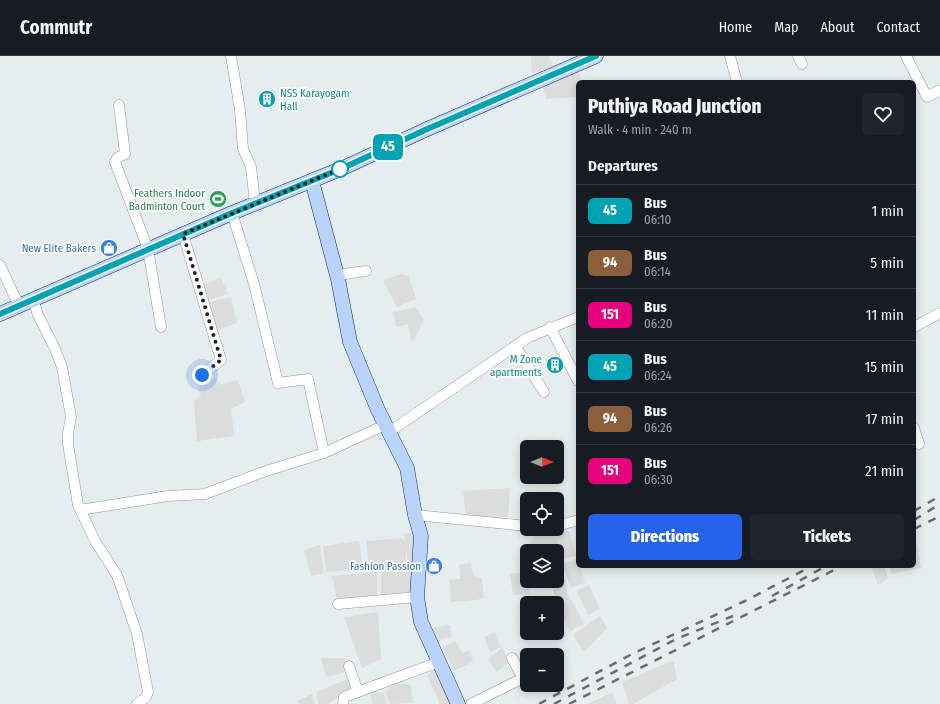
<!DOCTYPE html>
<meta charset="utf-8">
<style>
:root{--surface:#171b24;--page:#20242c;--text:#f1f3f6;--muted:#9ea1a6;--line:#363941;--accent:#2563eb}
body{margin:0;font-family:"Fira Sans Condensed",sans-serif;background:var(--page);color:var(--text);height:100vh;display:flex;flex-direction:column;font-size:15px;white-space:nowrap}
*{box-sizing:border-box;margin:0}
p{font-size:13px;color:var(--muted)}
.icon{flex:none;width:22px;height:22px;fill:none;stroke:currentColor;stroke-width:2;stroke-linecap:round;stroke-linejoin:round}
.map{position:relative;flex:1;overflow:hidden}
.drawer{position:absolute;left:576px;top:24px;width:340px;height:488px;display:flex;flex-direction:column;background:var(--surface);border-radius:6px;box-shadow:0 2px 10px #0003}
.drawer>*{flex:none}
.badge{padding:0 8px;border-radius:6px;font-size:14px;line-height:26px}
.needle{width:26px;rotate:90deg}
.controls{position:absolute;left:520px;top:384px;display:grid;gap:8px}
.controls a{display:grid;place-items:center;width:44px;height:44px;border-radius:6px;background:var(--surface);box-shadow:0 2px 10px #0003;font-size:20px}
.you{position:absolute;width:20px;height:20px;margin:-10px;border:3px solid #fff;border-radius:50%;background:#1a73e8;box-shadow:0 0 0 6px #1a73e833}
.map>.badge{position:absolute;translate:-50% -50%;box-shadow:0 0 0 2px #fff}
h2{padding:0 12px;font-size:15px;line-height:36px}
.round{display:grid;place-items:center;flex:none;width:42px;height:42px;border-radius:6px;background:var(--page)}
.overview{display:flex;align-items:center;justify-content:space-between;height:68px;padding:0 12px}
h1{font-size:19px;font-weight:800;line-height:30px}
.button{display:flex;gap:8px;margin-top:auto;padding:8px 12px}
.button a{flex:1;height:46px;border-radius:6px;background:var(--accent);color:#fff;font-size:16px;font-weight:800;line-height:46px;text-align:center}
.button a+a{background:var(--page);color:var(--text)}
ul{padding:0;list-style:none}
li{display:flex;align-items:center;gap:12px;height:52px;padding:0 12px;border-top:1px solid var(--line)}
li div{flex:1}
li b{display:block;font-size:15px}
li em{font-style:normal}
li .badge{min-width:44px;font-weight:700;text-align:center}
header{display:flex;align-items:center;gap:24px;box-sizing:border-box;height:56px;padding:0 20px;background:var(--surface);border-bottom:1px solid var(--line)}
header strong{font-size:19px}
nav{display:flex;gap:22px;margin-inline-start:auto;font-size:14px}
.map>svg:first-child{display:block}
</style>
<header>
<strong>Commutr</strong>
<nav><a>Home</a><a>Map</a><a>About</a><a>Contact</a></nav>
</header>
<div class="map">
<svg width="940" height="648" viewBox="0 0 940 648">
<rect width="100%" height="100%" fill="#e5edef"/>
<g fill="#dbdcdc">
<polygon points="579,15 581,26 578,26 578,41 546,43 542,28"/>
<polygon points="400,218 409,220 416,243 397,251 383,225"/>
<polygon points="221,222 228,238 208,244 203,228"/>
<polygon points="231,241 237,267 215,275 207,247"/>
<polygon points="415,251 424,264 413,285 411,285 408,268 396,271 393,256"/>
<polygon points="215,321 220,329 238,324 245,346 231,353 234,380 197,385 194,345 201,342 198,330"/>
<polygon points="510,432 508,461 466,461 463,435"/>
<polygon points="569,475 576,500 564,503 557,478 561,506 557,507 557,495 530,495 530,489 534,479 557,476 557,478"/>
<polygon points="418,476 416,505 408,507 406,493 406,511 368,513 367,485 402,482 405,486 404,478"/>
<polygon points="359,485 363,513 326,516 323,490"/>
<polygon points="914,488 917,488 921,512 891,518 889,510 914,510"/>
<polygon points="320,489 324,517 311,520 304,494"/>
<polygon points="577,503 578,510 580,510 585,527 571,532 562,508"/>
<polygon points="471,507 473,519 482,522 484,543 451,546 449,524 460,523 459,509"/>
<polygon points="871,510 884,510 888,522 878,529"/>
<polygon points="562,512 569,544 572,544 584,568 570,575 558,551 568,545 556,547 551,525 557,525 557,513"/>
<polygon points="412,514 411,536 381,539 381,515"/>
<polygon points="377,516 377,541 337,544 332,520"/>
<polygon points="527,516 529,538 513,539 510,518"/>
<polygon points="589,529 600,553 588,559 577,535"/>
<polygon points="378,556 381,603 362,612 344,561"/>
<polygon points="600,560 607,572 584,596 573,579"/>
<polygon points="447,569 450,569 452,581 435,584 432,572"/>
<polygon points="495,576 501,591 490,596 484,581"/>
<polygon points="455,585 463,597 470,594 473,606 454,615 442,591"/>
<polygon points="502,592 510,605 497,616 488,603"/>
<polygon points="321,602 344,602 347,616 326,621"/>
<polygon points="672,605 674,607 677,623 633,648 629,648 622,626"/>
<polygon points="438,614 453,648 440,648 427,619"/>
<polygon points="348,623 351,632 328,648 319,648 316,636"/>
<polygon points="395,627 411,629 413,647 390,648 386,636"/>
<polygon points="369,635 384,637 386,648 373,648"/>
<polygon points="613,636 616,648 587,648"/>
<polygon points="312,638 314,648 299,648 297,645"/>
</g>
<polygon fill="#dedede" points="531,0 549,0 553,10 532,17"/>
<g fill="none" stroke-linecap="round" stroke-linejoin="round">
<defs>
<g id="minor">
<polyline points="231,0 240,54 243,93 251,111 255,147"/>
<polyline points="730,0 737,26"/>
<polyline points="798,0 802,8"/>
<polyline points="906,0 927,41 940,34"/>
<polyline points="119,49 125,98 117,102 115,106 148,193 161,271"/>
<polyline points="232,157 254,228 278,327 308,323 324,397 385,369"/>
<polyline points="183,178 221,304 202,319"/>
<polyline points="0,209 19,250"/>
<polyline points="337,219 366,215"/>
<polyline points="33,243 38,259 55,293 62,311 71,361 68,377 68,388 78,449 95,485 117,519 137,578 148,636 146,641 137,648"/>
<polyline points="550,271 578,325"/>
<polyline points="914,271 940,257"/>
<polyline points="515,290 544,336"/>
<polyline points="914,372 919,388"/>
<polyline points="389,376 527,282 578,261"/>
<polyline points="80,454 168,440 205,438 263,416 324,397"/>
<polyline points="415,459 527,470"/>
<polyline points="557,470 578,464"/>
<polyline points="338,548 417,541"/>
<polyline points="349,610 358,636"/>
<polyline points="343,648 344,641 439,606"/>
<polyline points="471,648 523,622 512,602"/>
</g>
<g id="secondary">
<polyline points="312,125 338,223 350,286 378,354 407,412 415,459 421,480 417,541 421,566 458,648"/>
<polyline points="0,258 232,157 343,112 425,74 596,0"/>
</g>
</defs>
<use href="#minor" stroke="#959595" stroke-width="11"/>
<use href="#secondary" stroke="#082e73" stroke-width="15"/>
<use href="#minor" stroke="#fff" stroke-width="10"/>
<use href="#secondary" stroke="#bad3f8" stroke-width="14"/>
<g stroke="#6c6c6c" stroke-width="2.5" stroke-dasharray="8 8" stroke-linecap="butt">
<polyline points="914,455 940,440"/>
<polyline points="914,464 940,448"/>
<polyline points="914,473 940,460"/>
<polyline points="772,540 826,510"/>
<polyline points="539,648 632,598 745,545 812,510"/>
<polyline points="554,648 676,583 733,560"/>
<polyline points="569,648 842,510"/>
</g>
</g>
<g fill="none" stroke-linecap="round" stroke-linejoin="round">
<defs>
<polyline id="line" points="0,258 232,157 343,112 425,74 596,0"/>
</defs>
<use href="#line" stroke="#fff" stroke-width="9"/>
<use href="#line" stroke="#00a3b4" stroke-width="6"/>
<polyline stroke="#1e1e1e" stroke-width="4" stroke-dasharray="0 7.2" points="202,319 221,304 183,178 340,113"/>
</g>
<defs>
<symbol id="building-disc" viewBox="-11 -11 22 22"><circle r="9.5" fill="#0f9aa8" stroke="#fff"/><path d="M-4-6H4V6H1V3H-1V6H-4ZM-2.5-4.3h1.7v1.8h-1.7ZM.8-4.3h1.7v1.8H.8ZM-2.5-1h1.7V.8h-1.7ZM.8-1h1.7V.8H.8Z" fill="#fff"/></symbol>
<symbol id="stadium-disc" viewBox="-11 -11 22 22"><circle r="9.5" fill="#2e9e5b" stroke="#fff"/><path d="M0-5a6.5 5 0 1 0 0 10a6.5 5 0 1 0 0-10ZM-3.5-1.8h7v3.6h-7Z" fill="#fff"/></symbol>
<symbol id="shop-disc" viewBox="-11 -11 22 22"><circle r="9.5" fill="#3f7fe0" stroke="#fff"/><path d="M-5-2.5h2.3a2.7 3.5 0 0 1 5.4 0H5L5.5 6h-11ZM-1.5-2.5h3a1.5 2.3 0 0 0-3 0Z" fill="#fff"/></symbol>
</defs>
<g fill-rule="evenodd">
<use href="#building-disc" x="257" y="33" width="20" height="20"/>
<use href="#stadium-disc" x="208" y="133" width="20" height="20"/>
<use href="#shop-disc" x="99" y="182" width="20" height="20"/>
<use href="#building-disc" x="545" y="299" width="20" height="20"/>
<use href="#shop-disc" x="424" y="500" width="20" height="20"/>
</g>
<circle fill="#fff" stroke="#00a3b4" stroke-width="2" cx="340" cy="113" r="8"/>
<g text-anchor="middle" stroke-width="3.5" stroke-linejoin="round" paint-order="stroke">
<g font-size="11" fill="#0d838f" stroke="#fff" text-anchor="start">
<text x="280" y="41">NSS Karayogam<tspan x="280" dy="13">Hall</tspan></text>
<text x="542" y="307" text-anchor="end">M Zone<tspan x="542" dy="13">apartments</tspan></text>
</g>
<g font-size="11" fill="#27864d" stroke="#fff" text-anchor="end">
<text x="205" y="141">Feathers Indoor<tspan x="205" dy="13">Badminton Court</tspan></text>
</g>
<g font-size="11" fill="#366cbe" stroke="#fff" text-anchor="end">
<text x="96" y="196">New Elite Bakers</text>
<text x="421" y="514">Fashion Passion</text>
</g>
</g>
</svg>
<div class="controls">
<a><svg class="needle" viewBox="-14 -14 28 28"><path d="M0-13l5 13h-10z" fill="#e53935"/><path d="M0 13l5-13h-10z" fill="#9ea1a6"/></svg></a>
<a><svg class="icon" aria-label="locate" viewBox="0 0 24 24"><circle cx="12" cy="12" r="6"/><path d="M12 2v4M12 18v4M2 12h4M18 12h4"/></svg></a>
<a><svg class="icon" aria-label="layers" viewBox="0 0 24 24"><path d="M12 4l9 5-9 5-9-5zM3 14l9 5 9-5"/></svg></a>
<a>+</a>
<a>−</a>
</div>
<div class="you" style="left:202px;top:319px"></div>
<b class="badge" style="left:388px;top:91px;background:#00a3b4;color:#fff">45</b>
<section class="drawer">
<div class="overview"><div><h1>Puthiya Road Junction</h1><p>Walk · 4 min · 240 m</p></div><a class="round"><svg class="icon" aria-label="heart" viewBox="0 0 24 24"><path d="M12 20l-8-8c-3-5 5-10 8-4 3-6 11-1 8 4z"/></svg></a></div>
<h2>Departures</h2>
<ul>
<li><span class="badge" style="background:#00a3b4;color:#fff">45</span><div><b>Bus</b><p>06:10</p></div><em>1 min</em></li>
<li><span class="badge" style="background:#8b5e3c;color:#fff">94</span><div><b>Bus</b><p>06:14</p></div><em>5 min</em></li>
<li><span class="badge" style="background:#e6007e;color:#fff">151</span><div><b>Bus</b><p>06:20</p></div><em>11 min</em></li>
<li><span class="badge" style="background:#00a3b4;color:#fff">45</span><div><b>Bus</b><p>06:24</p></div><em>15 min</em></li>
<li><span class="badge" style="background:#8b5e3c;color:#fff">94</span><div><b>Bus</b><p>06:26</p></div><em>17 min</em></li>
<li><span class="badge" style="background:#e6007e;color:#fff">151</span><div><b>Bus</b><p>06:30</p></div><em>21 min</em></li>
</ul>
<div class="button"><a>Directions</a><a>Tickets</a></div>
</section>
</div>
